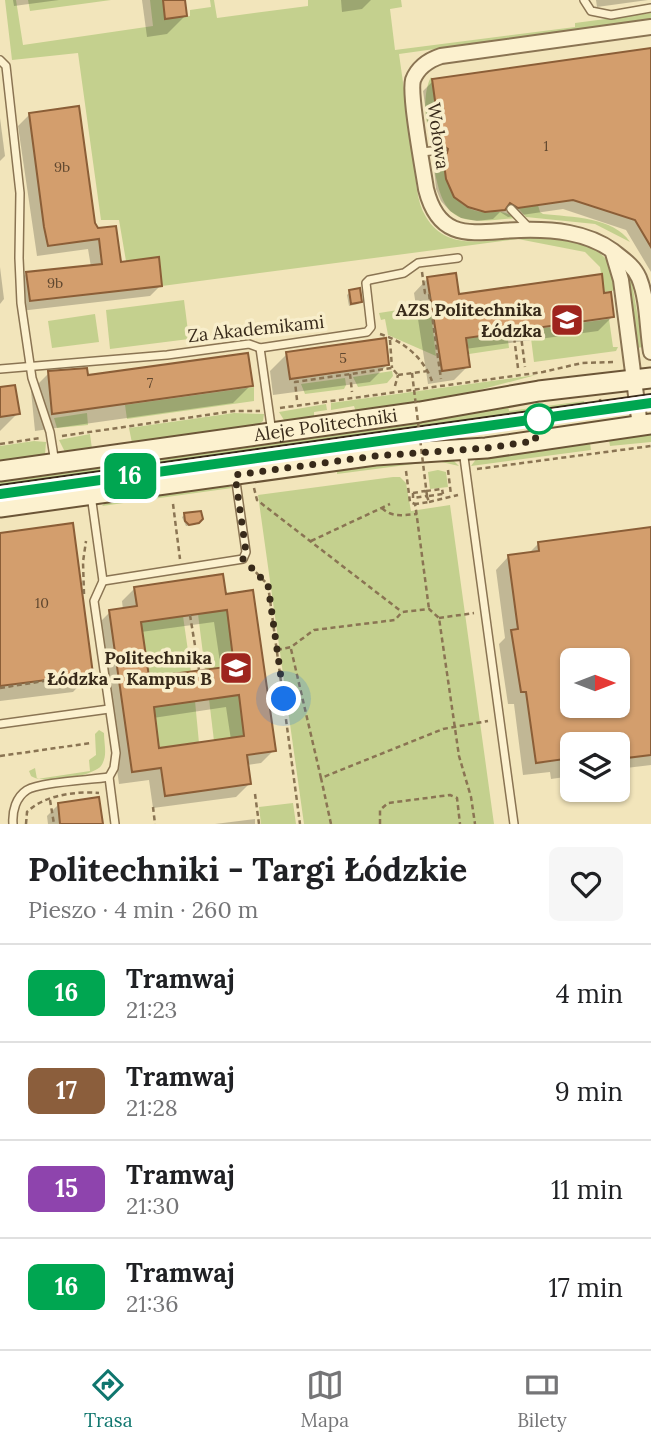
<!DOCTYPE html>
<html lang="pl">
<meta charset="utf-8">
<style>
:root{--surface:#fff;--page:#f6f6f6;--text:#202124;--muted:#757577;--line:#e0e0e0;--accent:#0f766e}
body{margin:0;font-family:Lora,serif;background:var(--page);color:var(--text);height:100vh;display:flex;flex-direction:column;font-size:26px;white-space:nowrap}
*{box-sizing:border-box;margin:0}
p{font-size:23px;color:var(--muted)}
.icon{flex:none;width:38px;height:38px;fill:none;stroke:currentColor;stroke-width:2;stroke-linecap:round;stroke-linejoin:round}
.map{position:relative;height:824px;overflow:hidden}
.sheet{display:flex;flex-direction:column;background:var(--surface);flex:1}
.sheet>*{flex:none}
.badge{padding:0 14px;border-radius:10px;font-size:24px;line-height:46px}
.needle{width:46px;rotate:90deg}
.tools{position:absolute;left:560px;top:648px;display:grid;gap:14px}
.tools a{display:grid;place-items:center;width:70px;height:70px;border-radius:10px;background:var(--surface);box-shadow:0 2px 5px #0004;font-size:35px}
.you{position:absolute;width:35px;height:35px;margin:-18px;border:5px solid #fff;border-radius:50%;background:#1a73e8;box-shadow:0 0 0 10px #1a73e833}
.map>.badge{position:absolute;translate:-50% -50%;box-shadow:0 0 0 4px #fff}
.round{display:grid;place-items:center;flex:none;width:74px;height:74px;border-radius:10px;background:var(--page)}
.headline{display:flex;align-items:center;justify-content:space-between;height:119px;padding:0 28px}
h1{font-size:33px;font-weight:800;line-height:52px}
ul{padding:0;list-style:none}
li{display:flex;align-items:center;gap:21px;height:98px;padding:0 28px;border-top:2px solid var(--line)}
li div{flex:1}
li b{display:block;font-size:26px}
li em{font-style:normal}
li .badge{min-width:77px;font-weight:700;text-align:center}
.dock{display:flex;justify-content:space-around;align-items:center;height:98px;border-top:2px solid var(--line);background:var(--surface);font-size:19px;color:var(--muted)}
.dock a{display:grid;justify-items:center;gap:4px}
.dock .on{color:var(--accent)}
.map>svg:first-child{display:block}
</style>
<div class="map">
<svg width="651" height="824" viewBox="0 0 651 824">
<rect width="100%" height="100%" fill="#f2e5bb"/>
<g fill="#c4d08e">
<path d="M 5,0 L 16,0 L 23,45 L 153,26 L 150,0 L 163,0 L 166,19 L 190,16 L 190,10 L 211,7 L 210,0 L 214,0 L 217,18 L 308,6 L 308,0 L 401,0 L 402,7 L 390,9 L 395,50 L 575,27 L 575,23 L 651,13 L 651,19 L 399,54 C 404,89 409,125 414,160 C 416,178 416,201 426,217 C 446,250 479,241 512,238 C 539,236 596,237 610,265 C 614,272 615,282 618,290 L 604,292 L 600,267 L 585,252 L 518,239 L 162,286 L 159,258 L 126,261 L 119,220 L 101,220 L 78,53 L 12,60 Z"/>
<polygon points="28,0 111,0 30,11"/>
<path d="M 431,77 L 432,79 L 440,136 L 433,136 C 423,125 423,91 431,77 Z"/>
<path d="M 443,159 C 446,184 454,209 483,212 C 497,213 503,209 515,218 C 456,225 442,222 433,160 Z"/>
<path d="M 538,205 L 540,212 L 543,214 C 571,217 614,217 630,242 L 595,224 L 526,217 L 518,208 Z"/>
<polygon points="628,276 631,277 643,347 637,348"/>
<polygon points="184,300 189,339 110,349 106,310"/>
<polygon points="430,305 436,356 388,335 385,319 381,320 379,313"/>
<polygon points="95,314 99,342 52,348 48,321"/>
<polygon points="609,319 613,347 618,347 616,351 534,362 530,330"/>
<polygon points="507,333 509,348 469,354 467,338"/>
<polygon points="392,371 393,376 387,383 358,387 353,377"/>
<polygon points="536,375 449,398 356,412 354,406 331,410 331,403"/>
<polygon points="345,378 346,385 344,389 305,394 301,384"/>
<polygon points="254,387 254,401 127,419 125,405"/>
<polygon points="584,401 586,417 376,444 0,498 0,481 405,425 508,404 509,411"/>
<polygon points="326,404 327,410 314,412 314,418 288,421 284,420 279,412"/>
<polygon points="87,413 88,425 57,428 54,418"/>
<polygon points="234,413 264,414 263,421 255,427 132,443 129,428"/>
<polygon points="651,433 651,442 610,446 609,440"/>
<polygon points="90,434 92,449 65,452 59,440"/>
<polygon points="34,441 46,442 45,455 0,461 0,446"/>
<polygon points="590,443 591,450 471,466 477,458"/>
<polygon points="452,459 459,466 437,461 337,474 337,470 388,463"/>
<polygon points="438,470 446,472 448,487 430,489 428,472"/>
<polygon points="393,477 400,477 406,483 411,511 450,505 494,824 304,824 258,495"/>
<polygon points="226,485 232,488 102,506 106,502"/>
<polygon points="227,610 234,666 205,670 198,614"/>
<polygon points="183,616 191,672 149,677 141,622"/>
<polygon points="239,695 244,736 214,741 209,699"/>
<polygon points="195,701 199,743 159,748 154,707"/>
<path d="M 99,730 L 104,733 C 104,745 108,756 101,766 C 92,777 41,784 31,776 L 29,771 L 35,768 L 37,779 L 90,771 L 89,760 L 96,755 L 95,734 Z"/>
<polygon points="293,803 296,824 261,824 259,807"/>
</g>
<g fill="#0003" fill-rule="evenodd">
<polygon points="13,0 59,0 14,6"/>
<polygon points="142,0 183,0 185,16 167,34 147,37"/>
<polygon points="341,0 371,0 362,9 342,12"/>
<polygon points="596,0 648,0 597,7"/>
<polygon points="651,50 651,272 626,230 563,209 508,217 500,212 493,219 477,221 461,218 450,211 441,201 436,189 434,167 439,159 432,154 423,91 433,81"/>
<polygon points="29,115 119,264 161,285 150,296 20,311 16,284 27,273 91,267 88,249 37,256 18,126"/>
<polygon points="0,118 5,156 0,161"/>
<polygon points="0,267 4,299 0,304"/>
<polygon points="427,279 458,296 603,295 612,317 598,331 465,349 468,366 454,380 428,384 414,293"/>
<polygon points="350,292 360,302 358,304 349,306 347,295"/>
<polygon points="287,354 387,365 370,382 273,395 270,371"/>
<polygon points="49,373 86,377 251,385 233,403 35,431 31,391"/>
<polygon points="0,389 18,413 0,431"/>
<polygon points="185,515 201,518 195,525 186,526 182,517"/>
<path d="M 651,529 L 651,765 L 618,769 L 618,744 L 572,744 L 572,776 L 551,779 L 550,772 L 523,775 L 514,704 L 508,704 L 499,644 L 505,638 L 496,570 L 508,557 L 528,554 L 538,544 ZM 572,660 L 618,660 L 618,705 L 572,705 Z"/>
<polygon points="0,535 91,673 73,692 0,701"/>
<path d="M 135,588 L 225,596 L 274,750 L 261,763 L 247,765 L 249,784 L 236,797 L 153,808 L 149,780 L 119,784 L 97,625 L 110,612 L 123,610 L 122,601 ZM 214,622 L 221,669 L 148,679 L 141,632 ZM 226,707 L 231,740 L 158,750 L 153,718 Z"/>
<polygon points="98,799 101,824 48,824 47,816 58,805"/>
<polygon points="255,819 255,824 215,824"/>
</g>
<g fill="#d39e6d" stroke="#8b5e37" stroke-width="2" fill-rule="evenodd">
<polygon points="163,0 185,0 187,16 165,19"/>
<polygon points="651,48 651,247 635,220 573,200 518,208 510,203 505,210 485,212 468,207 454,197 446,179 443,156 447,153 448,149 441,144 432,79"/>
<polygon points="79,106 95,223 98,228 116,226 121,262 159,257 162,286 30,301 26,272 102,264 99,239 48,246 44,227 29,113"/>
<polygon points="456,273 459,294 602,274 604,293 611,292 614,317 466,338 470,367 442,371 427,277"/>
<polygon points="360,288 362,302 351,304 349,290"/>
<polygon points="386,338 389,365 290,379 286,352"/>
<polygon points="248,353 253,386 52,414 48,371 87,368 88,375"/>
<polygon points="15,385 20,414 0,417 0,387"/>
<polygon points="201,511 203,519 199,523 189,525 185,521 184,513"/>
<polygon points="73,523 93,674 0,686 0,533"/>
<path d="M 651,527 L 651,755 L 618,759 L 618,744 L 572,744 L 572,758 L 536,763 L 526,692 L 521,692 L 511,630 L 518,629 L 508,555 L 539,551 L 538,542 ZM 572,660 L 618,660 L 618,705 L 572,705 Z"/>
<path d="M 223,574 L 226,594 L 253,590 L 276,751 L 247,755 L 251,784 L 165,796 L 161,768 L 132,772 L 109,610 L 137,606 L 134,587 ZM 227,610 L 234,666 L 149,677 L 141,622 ZM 239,695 L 244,736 L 159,748 L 154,707 Z"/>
<polygon points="99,797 103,824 60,824 58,803"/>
</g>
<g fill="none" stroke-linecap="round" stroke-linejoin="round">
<defs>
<g id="service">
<polyline points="584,0 591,11 611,15 651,8"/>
<polyline points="0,60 6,66 20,193 19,258 21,303 32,378 50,432 55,463"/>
<polyline points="421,152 442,150"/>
<polyline points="511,209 530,229"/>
<polyline points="260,348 272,433"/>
<polyline points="0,369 167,355 249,344 260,348 367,332 371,327 366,283 369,280 404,273 418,263 458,258"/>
<polyline points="463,450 514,824"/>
<polyline points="91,495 103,581 94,601 116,753 114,768 109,777 115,824"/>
<polyline points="103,581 243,559 246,552 235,475"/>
<polyline points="0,724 109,709"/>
<path d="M 13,824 C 12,811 16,797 27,790 C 41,782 91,780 109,777"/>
</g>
<g id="minor">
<path d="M 651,27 L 441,56 C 429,60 418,67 413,80 C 409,95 423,169 426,189 C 440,245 476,231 520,230 C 553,229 587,232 613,251 C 623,259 634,266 639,278 C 648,300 647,329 651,352"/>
<polyline points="613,253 621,280 640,426"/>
</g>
<g id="secondary">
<path id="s1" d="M 0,471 L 420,412 L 539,391 L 651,378"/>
<polyline points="0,507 375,455 486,448 651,424"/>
</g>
</defs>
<use href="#service" stroke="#8a7453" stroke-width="10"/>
<use href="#minor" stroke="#8a7453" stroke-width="18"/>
<use href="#secondary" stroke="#6b5537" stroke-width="23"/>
<g stroke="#8a7453" stroke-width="2.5" stroke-dasharray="5 3.5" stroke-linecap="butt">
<polyline points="422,272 425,293 429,294 441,379"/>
<path d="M 380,334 C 403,341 423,357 432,381"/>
<polyline points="390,340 392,368"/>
<polyline points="518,368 513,329 520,328 525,367"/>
<polyline points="350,374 352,392"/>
<polyline points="398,375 428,371"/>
<polyline points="395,386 398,375"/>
<polyline points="600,399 602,413"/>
<polyline points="297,400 295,382 392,368 398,375"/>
<polyline points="280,408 543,372 582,363 616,362"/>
<polyline points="62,436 234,411 260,411"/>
<polyline points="0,444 41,438"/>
<polyline points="477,469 651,446"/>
<polyline points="448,470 451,495"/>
<polyline points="406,471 410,502 415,504 416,510 429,609"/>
<polyline points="254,488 257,500 402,612"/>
<polyline points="426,491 442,489 443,494"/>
<polyline points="413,493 425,491 429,502 415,504"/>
<polyline points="413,493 413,498 427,496"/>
<polyline points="429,496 443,494"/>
<polyline points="429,502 458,495"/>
<polyline points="173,504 180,559"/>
<path d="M 382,508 C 392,518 403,515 417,514"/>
<polyline points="311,541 390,504"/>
<polyline points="250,566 268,585 300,824"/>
<polyline points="84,594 83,562 86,541"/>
<polyline points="190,615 199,670"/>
<polyline points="439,618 474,613"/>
<polyline points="291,649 321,778"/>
<polyline points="277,650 291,647 314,630 395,620 402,612 429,609 439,618 459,756 471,797 475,824"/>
<polyline points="0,688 94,673"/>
<polyline points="0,756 91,743"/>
<polyline points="255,794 259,824"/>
<polyline points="50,800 54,824"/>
<polyline points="153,807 155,824"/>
<path d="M 26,824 L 27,812 C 44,795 76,791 99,793"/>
<polyline points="331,824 321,778 443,729 488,721"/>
<polyline points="380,824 380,810 388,803 450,795 457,798 460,824"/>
</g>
<use href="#service" stroke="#fcf1cf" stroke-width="7"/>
<use href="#minor" stroke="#fcf1cf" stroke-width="14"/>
<use href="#secondary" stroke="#fcf1cf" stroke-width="19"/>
<polyline stroke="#382a1a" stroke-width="2" points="0,485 651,394"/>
<polyline stroke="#8a7453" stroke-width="2.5" stroke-dasharray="5 3.5" stroke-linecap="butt" points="412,373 427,496"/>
</g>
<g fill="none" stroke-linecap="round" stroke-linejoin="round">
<defs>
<polyline id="line" points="0,494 651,403"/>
</defs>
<use href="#line" stroke="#fff" stroke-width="16"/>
<use href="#line" stroke="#00a651" stroke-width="10"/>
<polyline stroke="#382a1a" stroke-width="7" stroke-dasharray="0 12.6" points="284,699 268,585 243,559 246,552 235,475 375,456 486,448 535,441 539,419"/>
</g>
<defs>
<symbol id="university-square" viewBox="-11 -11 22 22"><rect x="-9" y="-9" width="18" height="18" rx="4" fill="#9e251e" stroke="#f8eecb"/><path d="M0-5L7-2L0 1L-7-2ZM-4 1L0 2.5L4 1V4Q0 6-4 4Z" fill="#fff"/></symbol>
</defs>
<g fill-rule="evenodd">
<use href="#university-square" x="548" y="301" width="38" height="38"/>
<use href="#university-square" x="217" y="649" width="38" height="38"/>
</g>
<circle fill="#fff" stroke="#00a651" stroke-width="3.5" cx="539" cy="419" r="14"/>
<g text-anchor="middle" stroke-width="7" stroke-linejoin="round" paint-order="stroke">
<g font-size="14" fill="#5f472f">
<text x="546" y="151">1</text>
<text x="62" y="172">9b</text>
<text x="55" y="288">9b</text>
<text x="343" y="363">5</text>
<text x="150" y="388">7</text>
<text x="42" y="608">10</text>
</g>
<g font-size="18" fill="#382a1a" stroke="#f8eecb">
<text transform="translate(438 136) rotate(82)" y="6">Wołowa</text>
<text transform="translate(256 329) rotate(-6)" y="6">Za Akademikami</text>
<text dy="6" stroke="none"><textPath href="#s1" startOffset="329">Aleje Politechniki</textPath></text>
</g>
<g font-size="18" font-weight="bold" fill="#382a1a" stroke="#f8eecb" text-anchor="end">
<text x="542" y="316">AZS Politechnika<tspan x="542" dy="21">Łódzka</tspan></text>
<text x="212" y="664">Politechnika<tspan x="212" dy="21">Łódzka - Kampus B</tspan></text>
</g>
</g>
</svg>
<div class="tools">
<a><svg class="needle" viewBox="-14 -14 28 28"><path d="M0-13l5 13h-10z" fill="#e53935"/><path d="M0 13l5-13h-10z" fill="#757577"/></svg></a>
<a><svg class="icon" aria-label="layers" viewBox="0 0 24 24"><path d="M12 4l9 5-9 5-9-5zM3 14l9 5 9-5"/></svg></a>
</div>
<div class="you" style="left:284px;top:699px"></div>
<b class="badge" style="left:130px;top:476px;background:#00a651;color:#fff">16</b>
</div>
<section class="sheet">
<div class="headline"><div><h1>Politechniki - Targi Łódzkie</h1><p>Pieszo · 4 min · 260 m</p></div><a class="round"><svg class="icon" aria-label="heart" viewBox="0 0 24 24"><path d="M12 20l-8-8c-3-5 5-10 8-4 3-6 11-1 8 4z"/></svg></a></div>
<ul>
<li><span class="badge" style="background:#00a651;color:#fff">16</span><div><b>Tramwaj</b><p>21:23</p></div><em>4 min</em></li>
<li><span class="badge" style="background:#8b5e3c;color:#fff">17</span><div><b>Tramwaj</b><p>21:28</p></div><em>9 min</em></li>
<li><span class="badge" style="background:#8e44ad;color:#fff">15</span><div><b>Tramwaj</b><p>21:30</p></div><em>11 min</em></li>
<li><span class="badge" style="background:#00a651;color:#fff">16</span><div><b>Tramwaj</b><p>21:36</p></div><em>17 min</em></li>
</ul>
</section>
<nav class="dock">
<a class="on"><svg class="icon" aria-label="directions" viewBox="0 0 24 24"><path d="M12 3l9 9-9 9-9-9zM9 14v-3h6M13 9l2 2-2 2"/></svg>Trasa</a>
<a><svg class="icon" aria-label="map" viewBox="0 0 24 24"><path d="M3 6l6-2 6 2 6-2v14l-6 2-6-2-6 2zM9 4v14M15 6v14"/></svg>Mapa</a>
<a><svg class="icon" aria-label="tickets" viewBox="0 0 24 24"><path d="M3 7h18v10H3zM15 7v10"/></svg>Bilety</a>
</nav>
